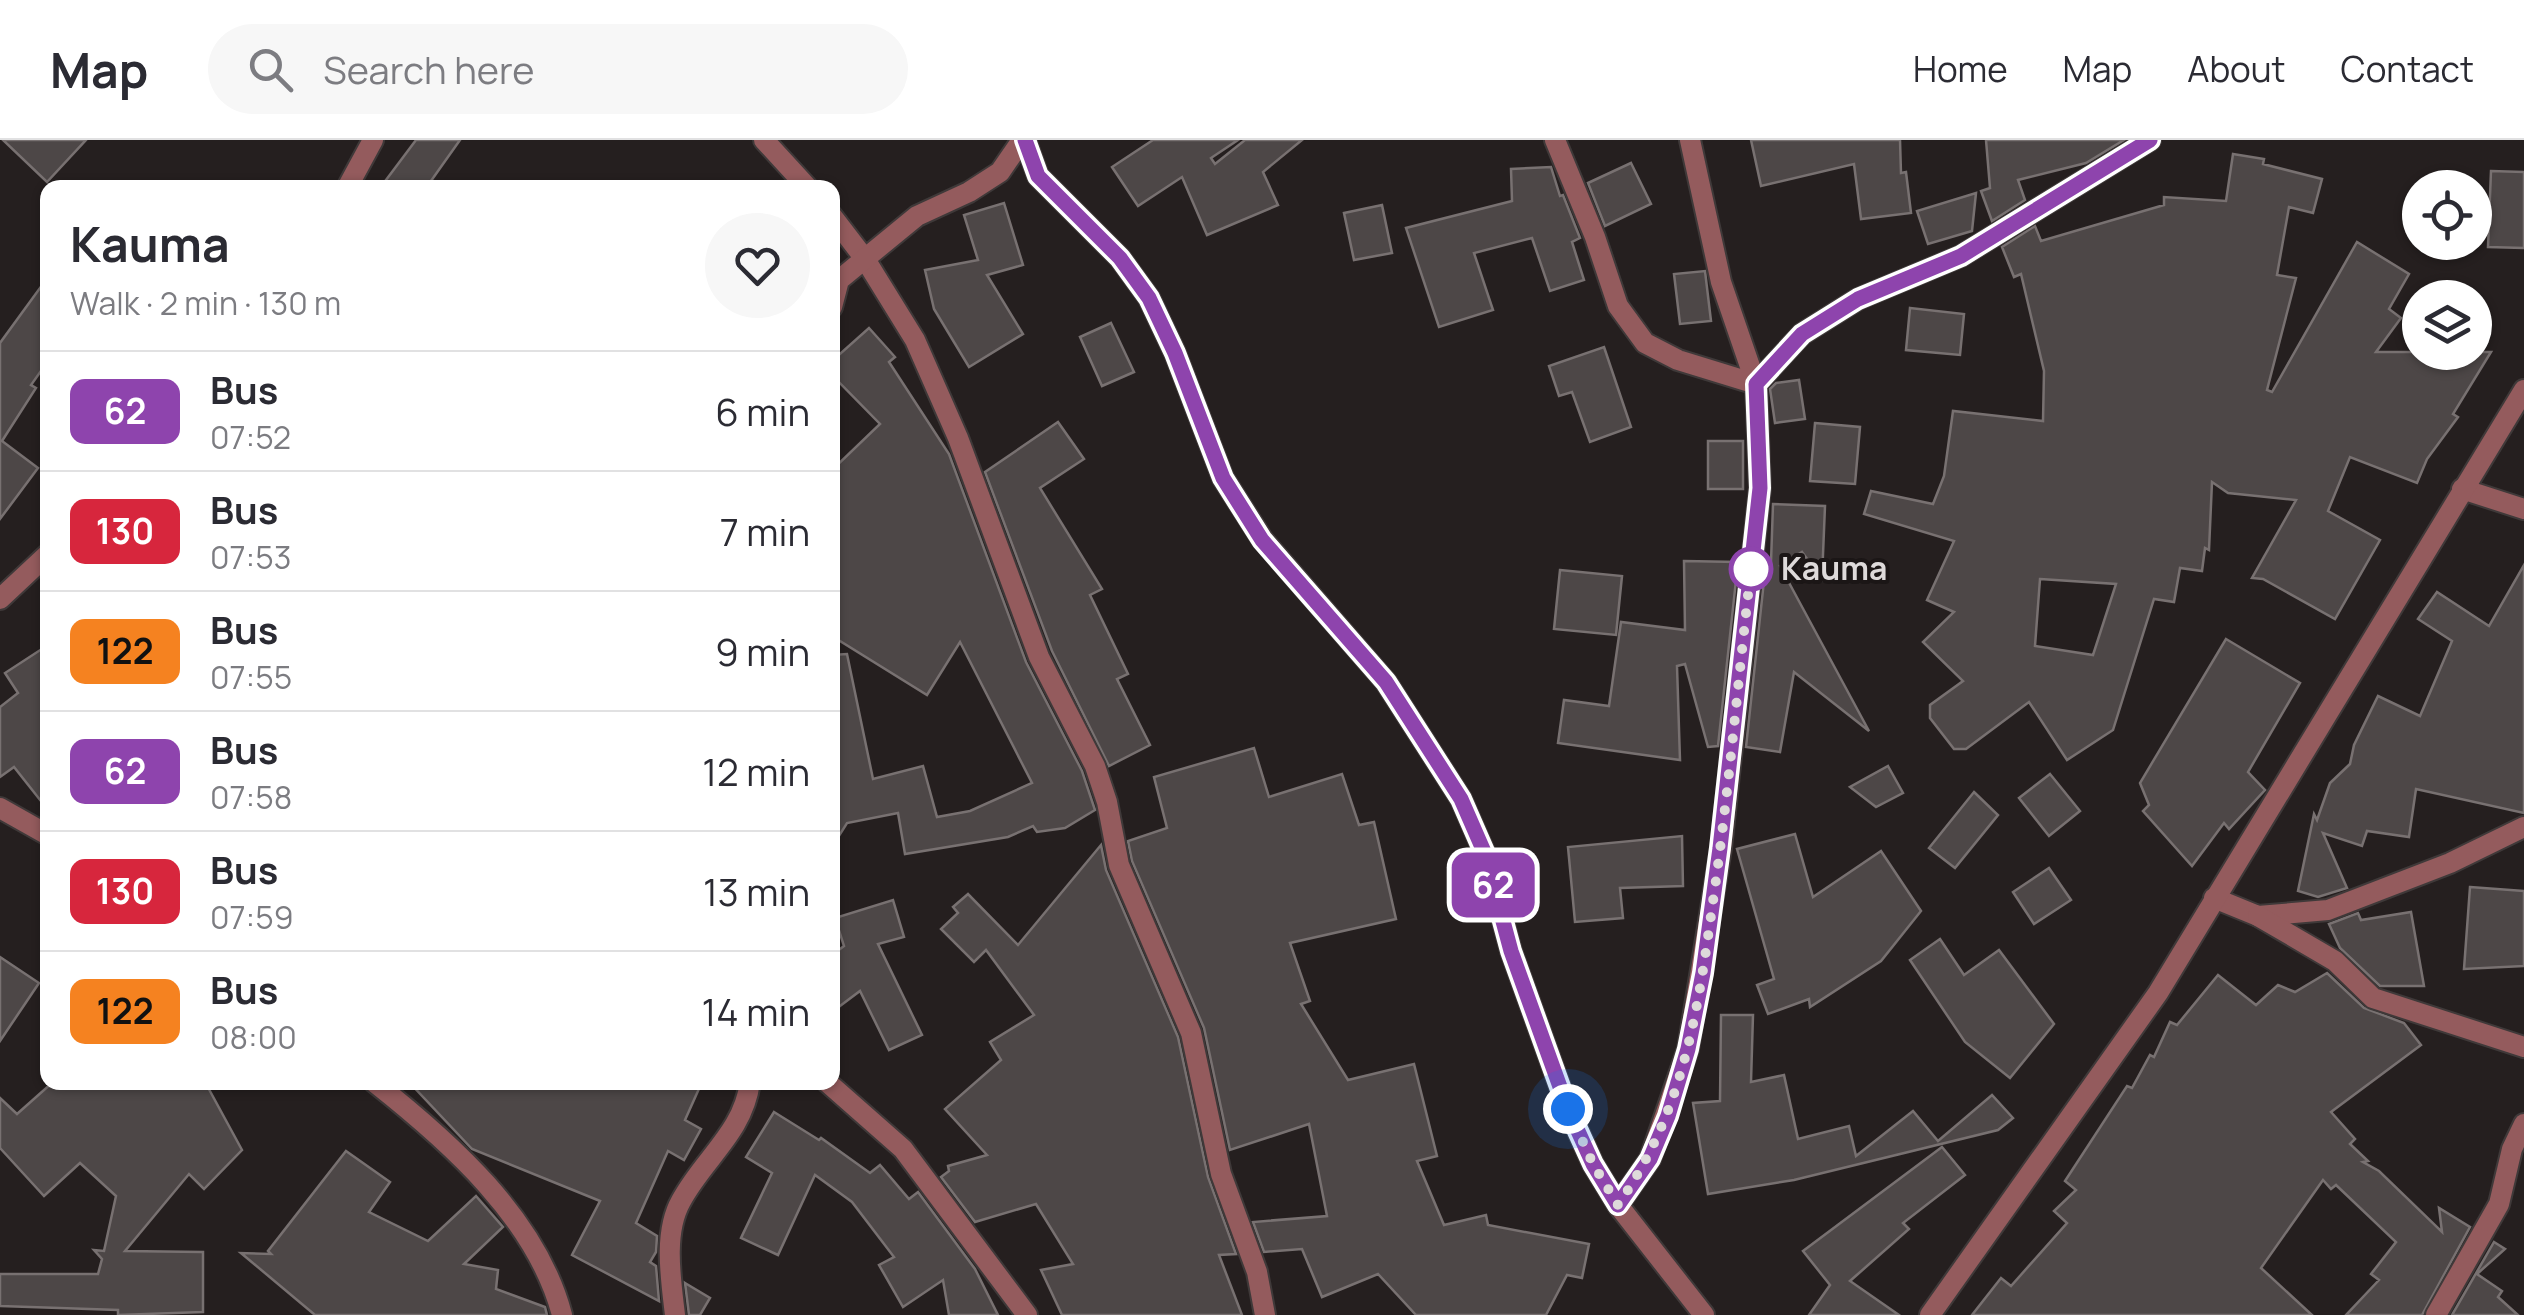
<!DOCTYPE html>
<meta charset="utf-8">
<style>
:root{--surface:#fff;--page:#f7f7f7;--text:#2b2b33;--muted:#7c7c81;--line:#e1e1e2}
body{margin:0;font-family:Manrope,sans-serif;background:var(--page);color:var(--text);height:100vh;display:flex;flex-direction:column;font-size:38px;white-space:nowrap}
*{box-sizing:border-box;margin:0}
p{font-size:32px;color:var(--muted)}
.icon{flex:none;width:55px;height:55px;fill:none;stroke:currentColor;stroke-width:2;stroke-linecap:round;stroke-linejoin:round}
.map{position:relative;flex:1;overflow:hidden}
.sheet{position:absolute;left:40px;top:40px;width:800px;height:910px;display:flex;flex-direction:column;background:var(--surface);border-radius:20px;box-shadow:0 2px 8px #0004}
.sheet>*{flex:none}
.badge{padding:0 20px;border-radius:15px;font-size:35px;line-height:65px}
.tools{position:absolute;left:2402px;top:30px;display:grid;gap:20px}
.tools a{display:grid;place-items:center;width:90px;height:90px;border-radius:50%;background:var(--surface);box-shadow:0 2px 8px #0004;font-size:50px}
.you{position:absolute;width:50px;height:50px;margin:-25px;border:8px solid #fff;border-radius:50%;background:#1a73e8;box-shadow:0 0 0 15px #1a73e833}
.map>.badge{position:absolute;translate:-50% -50%;box-shadow:0 0 0 5px #fff}
.round{display:grid;place-items:center;flex:none;width:105px;height:105px;border-radius:52px;background:var(--page)}
.overview{display:flex;align-items:center;justify-content:space-between;height:170px;padding:0 30px}
h1{font-size:48px;font-weight:700;line-height:75px}
ul{padding:0;list-style:none}
li{display:flex;align-items:center;gap:30px;height:120px;padding:0 30px;border-top:2px solid var(--line)}
li div{flex:1}
li b{display:block;font-size:38px}
li em{font-style:normal}
li .badge{min-width:110px;font-weight:700;text-align:center}
header{display:flex;align-items:center;gap:60px;box-sizing:border-box;height:140px;padding:0 50px;background:var(--surface);border-bottom:2px solid var(--line)}
header strong{font-size:48px}
nav{display:flex;gap:55px;margin-inline-start:auto;font-size:35px}
.search{width:700px;height:90px;background:var(--page);display:flex;align-items:center;gap:25px;box-sizing:border-box;padding:0 35px;border-radius:55px;color:var(--muted);font-size:38px}
.map>svg:first-child{display:block}
</style>
<header>
<strong>Map</strong>
<div class="search"><svg class="icon" aria-label="search" viewBox="0 0 24 24"><circle cx="10" cy="10" r="6"/><path d="M15 15l6 6"/></svg>Search here</div>
<nav><a>Home</a><a>Map</a><a>About</a><a>Contact</a></nav>
</header>
<div class="map">
<svg width="2524" height="1175" viewBox="0 0 2524 1175">
<rect width="100%" height="100%" fill="#251f1f"/>
<g fill="#4d4747" stroke="#787171" stroke-width="2.5" fill-rule="evenodd">
<polygon points="3,0 86,0 47,42"/>
<polygon points="416,0 460,0 426,48 380,48"/>
<polygon points="1153,0 1238,0 1211,18 1215,24 1245,0 1302,0 1263,32 1278,65 1207,95 1182,37 1138,66 1112,27"/>
<polygon points="1751,0 1900,0 1901,33 1906,32 1911,73 1861,79 1854,24 1761,46"/>
<polygon points="1986,0 2124,0 2086,23 2018,40 2025,60 1992,81 1981,51 1990,48"/>
<path d="M 2233,14 L 2264,19 L 2263,24 L 2322,39 L 2313,73 L 2289,67 L 2277,135 L 2296,138 L 2267,250 L 2272,252 L 2357,102 L 2409,134 L 2389,169 L 2401,178 L 2376,212 L 2491,212 L 2453,274 L 2458,277 L 2427,319 L 2417,343 L 2350,317 L 2328,371 L 2380,400 L 2335,479 L 2263,439 L 2252,438 L 2296,360 L 2228,353 L 2212,342 L 2209,410 L 2205,408 L 2202,431 L 2180,428 L 2174,462 L 2154,459 L 2113,590 L 2067,620 L 2029,562 L 1966,609 L 1954,609 L 1930,578 L 1930,565 L 1963,541 L 1923,502 L 1954,472 L 1927,460 L 1954,401 L 1864,374 L 1871,351 L 1933,364 L 1944,336 L 1953,271 L 2043,281 L 2044,231 L 2021,134 L 2014,137 L 2002,107 L 2035,86 L 2041,101 L 2164,65 L 2164,57 L 2226,61 ZM 2040,439 L 2116,444 L 2093,515 L 2035,506 Z"/>
<polygon points="1631,23 1651,64 1605,86 1588,43"/>
<polygon points="1551,27 1560,56 1563,55 1580,98 1572,102 1584,140 1550,151 1532,98 1474,113 1493,170 1439,187 1406,88 1512,61 1511,29"/>
<polygon points="2491,31 2524,32 2524,108 2488,107"/>
<polygon points="1976,53 1972,91 1928,104 1917,71"/>
<polygon points="1004,63 1023,125 987,135 1023,194 969,227 934,169 925,130 978,120 964,75"/>
<polygon points="1382,65 1392,113 1354,120 1344,73"/>
<polygon points="1705,131 1711,181 1680,184 1674,134"/>
<polygon points="48,137 48,221 31,245 36,248 2,301 38,328 0,379 0,203"/>
<polygon points="1910,168 1964,174 1960,215 1906,210"/>
<polygon points="1111,183 1134,232 1102,246 1080,197"/>
<polygon points="869,188 895,217 889,222 949,314 1026,522 1082,631 1095,670 1065,688 1037,692 1033,686 1008,697 905,714 898,673 847,683 832,707 832,515 847,514 873,639 923,626 937,677 970,671 1032,643 960,502 927,555 832,496 832,330 880,284 832,235 832,221"/>
<polygon points="1604,207 1631,287 1590,302 1572,252 1559,256 1549,226"/>
<polygon points="1799,240 1805,279 1775,283 1770,249 1776,243"/>
<polygon points="1058,282 1084,319 1040,348 1102,449 1090,455 1128,534 1117,539 1150,605 1109,626 1052,511 985,332"/>
<polygon points="1815,283 1860,287 1855,344 1810,341"/>
<rect x="1708" y="301" width="35" height="48"/>
<polygon points="1773,364 1825,366 1822,439 1802,412 1780,426 1869,591 1794,532 1780,612 1746,607 1766,422 1771,422"/>
<polygon points="1684,421 1738,422 1718,606 1708,607 1685,524 1677,526 1680,620 1558,603 1564,560 1609,566 1621,482 1685,490"/>
<polygon points="2524,425 2524,673 2416,649 2409,697 2367,691 2362,706 2323,693 2347,748 2318,757 2298,751 2314,674 2317,680 2330,643 2350,624 2354,605 2378,556 2420,576 2452,501 2418,479 2437,452 2489,486"/>
<polygon points="1560,430 1622,436 1616,495 1554,489"/>
<polygon points="2226,499 2300,543 2248,632 2265,650 2229,689 2224,683 2192,726 2143,671 2149,665 2140,643"/>
<polygon points="48,505 48,670 14,627 0,637 0,567 18,553 5,533"/>
<polygon points="1254,608 1269,657 1342,634 1359,685 1374,682 1396,779 1290,803 1310,861 1301,864 1348,940 1414,924 1437,1016 1417,1021 1444,1085 1486,1075 1488,1085 1589,1104 1582,1138 1567,1135 1546,1175 1416,1175 1378,1134 1322,1157 1302,1109 1264,1112 1253,1082 1327,1076 1309,984 1230,1010 1204,888 1132,721 1128,701 1167,688 1154,637"/>
<polygon points="1888,626 1903,653 1876,667 1850,647"/>
<polygon points="2050,634 2080,671 2049,696 2019,658"/>
<polygon points="1974,652 1998,675 1955,728 1929,708"/>
<polygon points="1795,694 1813,757 1881,711 1921,771 1881,821 1810,867 1809,859 1768,874 1757,845 1774,839 1737,709"/>
<polygon points="1682,696 1683,746 1620,748 1623,778 1575,782 1568,707"/>
<polygon points="1101,705 1106,730 1178,897 1208,1037 1236,1114 1219,1115 1242,1175 1062,1175 1041,1130 1073,1124 1036,1064 975,1082 941,1037 949,1031 948,1026 987,1015 945,969 1001,920 990,902 1034,875 986,810 974,822 941,789 958,773 953,767 968,754 1018,805"/>
<polygon points="2049,728 2071,760 2034,784 2013,752"/>
<polygon points="2470,747 2524,751 2524,826 2464,829"/>
<polygon points="893,760 904,797 878,804 922,895 889,910 860,851 832,872 832,815 844,806 835,778"/>
<polygon points="2411,772 2424,846 2380,846 2340,808 2329,784 2358,773 2361,780"/>
<polygon points="1940,799 1964,835 1999,810 2054,884 2010,938 1965,902 1910,820"/>
<polygon points="0,817 39,843 0,901"/>
<polygon points="2327,833 2364,868 2404,883 2421,905 2331,972 2355,999 2350,1004 2368,1021 2363,1022 2379,1031 2442,1092 2439,1068 2470,1087 2422,1175 2346,1175 2379,1140 2371,1134 2396,1102 2336,1045 2331,1049 2323,1040 2261,1128 2312,1175 1972,1175 2001,1138 2011,1146 2067,1083 2054,1071 2076,1050 2065,1041 2127,946 2132,948 2150,915 2154,917 2170,882 2177,885 2218,835 2256,865 2278,845 2295,852"/>
<polygon points="1721,875 1753,875 1751,942 1784,935 1798,999 1849,986 1856,1016 1913,971 1938,1001 1992,955 2013,978 1998,990 1794,1040 1708,1054 1693,963 1720,961"/>
<polygon points="53,942 205,942 242,1010 204,1049 189,1034 125,1111 203,1112 203,1172 118,1175 118,1170 0,1166 0,1134 98,1134 102,1119 94,1110 104,1111 116,1056 80,1023 44,1056 0,1008 0,958 17,974"/>
<polygon points="409,942 702,942 685,980 701,989 684,1020 668,1011 636,1083 657,1096 656,1112 650,1122 656,1126 659,1161 572,1115 600,1061 472,1009"/>
<polygon points="774,972 819,1000 821,998 870,1033 880,1025 909,1059 918,1052 975,1129 998,1175 949,1175 943,1140 903,1167 879,1125 894,1117 852,1062 815,1035 778,1115 741,1098 772,1033 746,1017"/>
<polygon points="1942,1007 1965,1035 1903,1083 1909,1089 1850,1141 1899,1175 1809,1175 1830,1145 1803,1111"/>
<polygon points="346,1011 390,1042 369,1072 428,1101 476,1056 503,1087 464,1124 498,1130 496,1149 545,1167 547,1175 315,1175 241,1113 271,1114 268,1111"/>
<polygon points="2494,1102 2505,1109 2477,1134 2502,1151 2498,1157 2518,1175 2452,1175"/>
<polygon points="685,1143 710,1158 700,1175 689,1175"/>
</g>
<g fill="none" stroke-linecap="round" stroke-linejoin="round">
<defs>
<g id="minor">
<polyline points="764,0 808,48"/>
<polyline points="1025,0 1038,36 1120,118 1149,158 1175,213 1223,338 1262,399 1386,542 1461,659 1485,714 1511,811 1568,969 1593,1024 1618,1065 1704,1175"/>
<polyline points="1555,0 1595,97 1618,166 1645,203 1678,220 1756,244 1802,194 1858,159 1961,116 2150,0"/>
<polyline points="347,48 373,0"/>
<polyline points="832,76 865,119 915,200 958,298 1039,517 1095,626 1107,662 1119,725 1191,893 1221,1034 1257,1132 1265,1175"/>
<polyline points="832,167 839,140 917,76 969,52 1000,32 1022,0"/>
<polyline points="2462,349 2524,369"/>
<polyline points="0,459 48,414"/>
<polyline points="0,668 48,695"/>
<polyline points="2214,758 2258,776 2328,770 2450,723 2524,687"/>
<polyline points="2258,776 2335,821 2373,858 2524,907"/>
<path d="M 374,942 C 450,1002 537,1079 562,1175"/>
<polyline points="827,942 903,1009 1027,1175"/>
<polyline points="1618,1065 1650,1019 1688,909 1721,708 1760,348 1756,244 1721,142 1690,0"/>
<path d="M 675,1175 C 671,1140 663,1093 681,1061 C 704,1018 743,993 750,942"/>
<polyline points="1930,1175 2158,853 2524,250"/>
<polyline points="2436,1175 2499,1064 2512,1009 2524,984"/>
</g>
</defs>
<use href="#minor" stroke="#3f3939" stroke-width="24"/>
<use href="#minor" stroke="#945b5d" stroke-width="20"/>
</g>
<g fill="none" stroke-linecap="round" stroke-linejoin="round">
<defs>
<polyline id="line" points="1025,0 1038,36 1120,118 1149,158 1175,213 1223,338 1262,400 1386,542 1461,659 1485,714 1511,811 1568,969 1593,1024 1618,1065 1650,1019 1668,976 1688,909 1703,833 1720,708 1760,348 1756,244 1802,194 1858,159 1961,116 2150,0"/>
</defs>
<use href="#line" stroke="#fff" stroke-width="22"/>
<use href="#line" stroke="#8e44ad" stroke-width="15"/>
<path stroke="#dedada" stroke-width="10" stroke-dasharray="0 18" d="M 1568,969 L 1593,1024 L 1618,1065 C 1689,963 1699,859 1716,740 C 1730,637 1739,531 1751,429"/>
</g>
<circle fill="#fff" stroke="#8e44ad" stroke-width="5" cx="1751" cy="429" r="20"/>
<g text-anchor="middle" stroke-width="8" stroke-linejoin="round" paint-order="stroke">
<g font-size="32" font-weight="bold" fill="#dedada" stroke="#1b1616" text-anchor="start">
<text x="1781" y="440">Kauma</text>
</g>
</g>
</svg>
<div class="tools">
<a><svg class="icon" aria-label="locate" viewBox="0 0 24 24"><circle cx="12" cy="12" r="6"/><path d="M12 2v4M12 18v4M2 12h4M18 12h4"/></svg></a>
<a><svg class="icon" aria-label="layers" viewBox="0 0 24 24"><path d="M12 4l9 5-9 5-9-5zM3 14l9 5 9-5"/></svg></a>
</div>
<div class="you" style="left:1568px;top:969px"></div>
<b class="badge" style="left:1493px;top:745px;background:#8e44ad;color:#fff">62</b>
<section class="sheet">
<div class="overview"><div><h1>Kauma</h1><p>Walk · 2 min · 130 m</p></div><a class="round"><svg class="icon" aria-label="heart" viewBox="0 0 24 24"><path d="M12 20l-8-8c-3-5 5-10 8-4 3-6 11-1 8 4z"/></svg></a></div>
<ul>
<li><span class="badge" style="background:#8e44ad;color:#fff">62</span><div><b>Bus</b><p>07:52</p></div><em>6 min</em></li>
<li><span class="badge" style="background:#d7263d;color:#fff">130</span><div><b>Bus</b><p>07:53</p></div><em>7 min</em></li>
<li><span class="badge" style="background:#f58220;color:#111">122</span><div><b>Bus</b><p>07:55</p></div><em>9 min</em></li>
<li><span class="badge" style="background:#8e44ad;color:#fff">62</span><div><b>Bus</b><p>07:58</p></div><em>12 min</em></li>
<li><span class="badge" style="background:#d7263d;color:#fff">130</span><div><b>Bus</b><p>07:59</p></div><em>13 min</em></li>
<li><span class="badge" style="background:#f58220;color:#111">122</span><div><b>Bus</b><p>08:00</p></div><em>14 min</em></li>
</ul>
</section>
</div>
